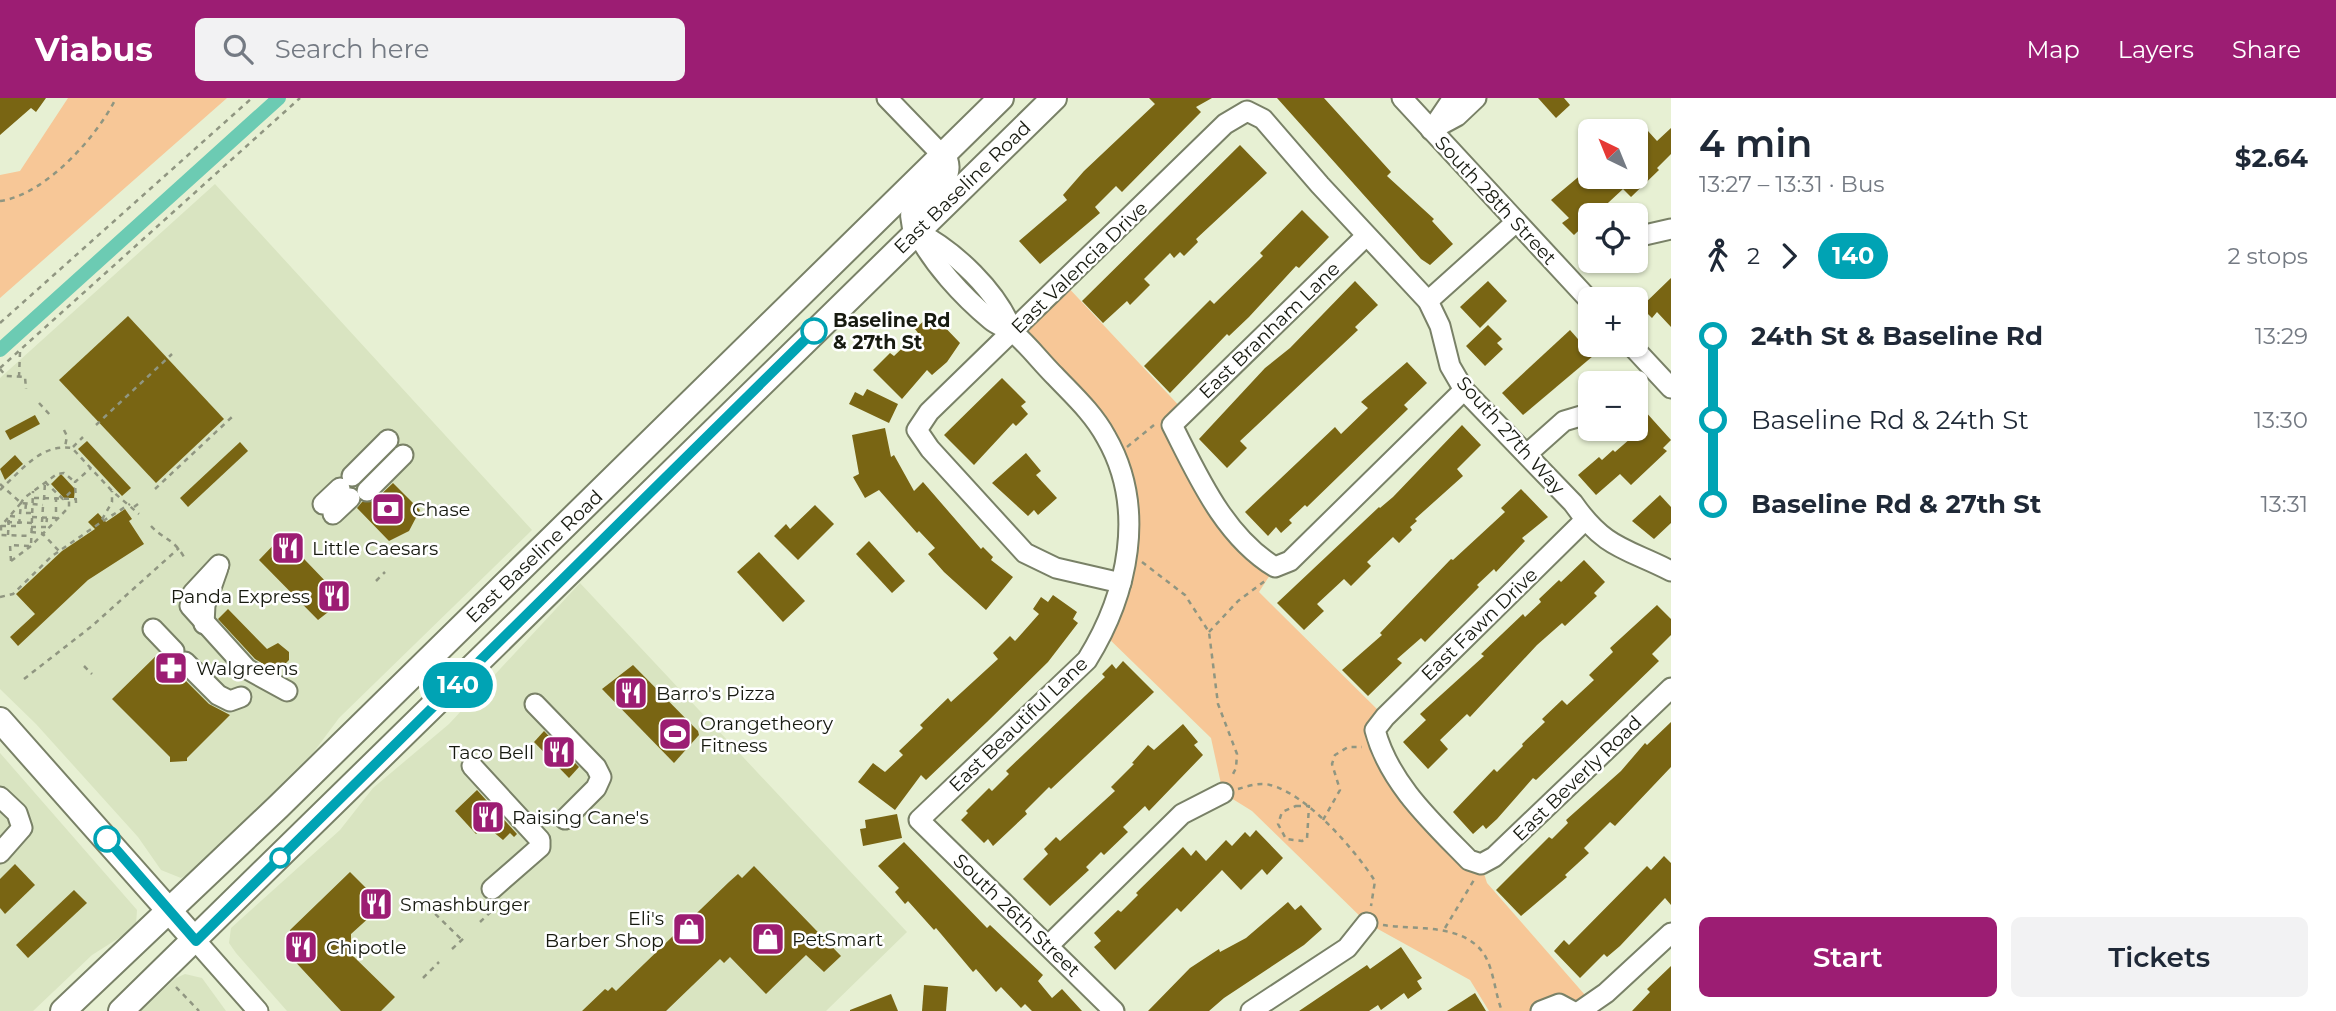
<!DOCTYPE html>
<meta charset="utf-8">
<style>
:root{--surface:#fff;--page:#f2f2f3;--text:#1f2937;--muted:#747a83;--accent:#9c1d73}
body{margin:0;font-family:Montserrat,sans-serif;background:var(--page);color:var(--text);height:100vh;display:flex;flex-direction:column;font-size:26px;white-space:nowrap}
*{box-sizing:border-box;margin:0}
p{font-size:23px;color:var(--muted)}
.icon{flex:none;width:38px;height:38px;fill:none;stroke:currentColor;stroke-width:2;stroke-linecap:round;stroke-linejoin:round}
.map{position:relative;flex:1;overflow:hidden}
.panel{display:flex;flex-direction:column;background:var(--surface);width:665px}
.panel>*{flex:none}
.badge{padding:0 14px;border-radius:23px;font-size:24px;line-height:46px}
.needle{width:46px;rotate:317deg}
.fabs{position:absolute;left:1578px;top:21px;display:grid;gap:14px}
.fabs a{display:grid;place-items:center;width:70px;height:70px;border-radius:10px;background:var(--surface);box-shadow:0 2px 5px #0004;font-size:35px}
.map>.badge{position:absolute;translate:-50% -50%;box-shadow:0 0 0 4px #fff}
.legs{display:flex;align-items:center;gap:10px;height:77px;padding:0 28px;font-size:23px}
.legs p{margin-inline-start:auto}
.headline{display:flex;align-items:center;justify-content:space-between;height:119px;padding:0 28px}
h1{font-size:38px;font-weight:600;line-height:52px}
.cta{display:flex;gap:14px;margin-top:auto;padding:14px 28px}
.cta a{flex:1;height:80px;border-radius:10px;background:var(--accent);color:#fff;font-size:28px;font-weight:600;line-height:80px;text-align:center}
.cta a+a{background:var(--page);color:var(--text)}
ul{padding:0 28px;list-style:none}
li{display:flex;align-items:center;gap:24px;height:84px;font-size:26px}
li i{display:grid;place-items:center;width:10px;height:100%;margin:0 9px;background:currentColor}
li i::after{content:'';width:18px;height:18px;margin:-9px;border:5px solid;border-radius:50%;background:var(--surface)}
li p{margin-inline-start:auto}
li:first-child i{background:linear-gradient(#0000 50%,currentColor 0)}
li:last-child i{background:linear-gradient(currentColor 50%,#0000 0)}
header{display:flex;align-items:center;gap:42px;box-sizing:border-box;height:98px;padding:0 35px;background:var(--accent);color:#fff}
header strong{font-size:33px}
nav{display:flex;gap:38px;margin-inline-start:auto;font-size:24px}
.search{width:490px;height:63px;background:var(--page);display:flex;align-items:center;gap:18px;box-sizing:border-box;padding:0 24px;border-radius:10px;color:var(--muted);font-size:26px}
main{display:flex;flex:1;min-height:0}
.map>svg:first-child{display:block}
</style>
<header>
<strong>Viabus</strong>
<div class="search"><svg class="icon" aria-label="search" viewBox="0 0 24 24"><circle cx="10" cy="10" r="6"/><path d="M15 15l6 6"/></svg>Search here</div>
<nav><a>Map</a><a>Layers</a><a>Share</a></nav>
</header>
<main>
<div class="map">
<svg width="1671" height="913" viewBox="0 0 1671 913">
<rect width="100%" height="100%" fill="#e7f0d3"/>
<g fill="#d9e4c1">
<polygon points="215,86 532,432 339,620 313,655 192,774 181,780 161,772 138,739 36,626 0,591 0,280"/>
<polygon points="580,485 907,834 826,913 287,913 236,855 229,845 231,830 340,732 373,690 449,626"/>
<polygon points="0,655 137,812 136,826 130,833 92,857 33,913 0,913"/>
<polygon points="185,876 202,880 226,913 140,913 176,880"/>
</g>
<g fill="#f7c797">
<polygon points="68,0 227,0 0,200 0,77 20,73"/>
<polygon points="1064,185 1185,314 1172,327 1207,395 1275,469 1259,494 1385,619 1375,632 1409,699 1481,766 1487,785 1599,913 1489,913 1470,882 1367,825 1252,713 1223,695 1211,640 1103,535 1128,454 1116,357 1013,234"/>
</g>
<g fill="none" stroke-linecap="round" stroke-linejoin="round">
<polyline stroke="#6ccbb3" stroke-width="14" points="0,252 279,0"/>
</g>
<g fill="#796513">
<polygon points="0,0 46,0 36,14 31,10 0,37"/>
<polygon points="1149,0 1212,0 1196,9 1201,14 1122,94 1116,88 1095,109 1100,115 1040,166 1019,143 1067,102 1063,97 1084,73 1155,6"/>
<polygon points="1277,0 1324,0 1391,74 1387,78 1434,121 1432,123 1453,146 1430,167 1421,161"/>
<polygon points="1538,0 1564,0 1570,7 1556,20"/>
<polygon points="1671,30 1671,56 1657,70 1659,72 1631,99 1623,91 1595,117 1591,117 1591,121 1574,137 1562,125 1569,120 1551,102 1589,70 1591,79 1636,79 1636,45 1648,33 1657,43"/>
<polygon points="1240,47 1267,75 1196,141 1198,144 1184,158 1180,154 1174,160 1170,155 1144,181 1150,187 1130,207 1127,203 1103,225 1082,203"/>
<polygon points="1302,112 1329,139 1299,170 1296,168 1249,219 1229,238 1227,236 1170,295 1144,268 1210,202 1214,206 1263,158 1260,155"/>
<polygon points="1671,180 1671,229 1657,214 1652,220 1641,209"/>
<polygon points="1355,183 1378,207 1355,229 1358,232 1240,343 1247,350 1227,370 1199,341 1265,270 1290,250"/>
<polygon points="1488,183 1507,203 1480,230 1460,209"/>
<polygon points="128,218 224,321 156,385 59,282"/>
<polygon points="928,219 934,226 938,222 960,245 947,264 932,277 927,272 902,301 873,272 890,255 894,258 918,235 915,231"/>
<polygon points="1488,227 1502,241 1497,245 1503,251 1485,268 1466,248"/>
<polygon points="1570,232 1593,258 1523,317 1502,295"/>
<polygon points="1407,264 1427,285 1404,307 1408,311 1307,409 1305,407 1289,422 1292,425 1281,435 1276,429 1268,438 1245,414 1335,329 1341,336 1368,310 1361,304"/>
<polygon points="1002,280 1026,304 1021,308 1028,316 1016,328 1013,325 974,367 944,337"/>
<polygon points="867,291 898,306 889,325 849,306 855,294 863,298"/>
<polygon points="1644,312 1671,342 1663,350 1667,353 1631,387 1620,376 1596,397 1578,377 1599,359 1602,362 1613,352 1615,354 1631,340 1636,334 1636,319"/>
<polygon points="35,317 40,326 10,342 5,333"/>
<polygon points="1462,327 1481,347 1457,371 1463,378 1415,421 1417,423 1410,429 1412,432 1399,445 1393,439 1367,464 1371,468 1351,488 1344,481 1317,506 1324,513 1304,532 1277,505 1379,409 1380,410 1393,399"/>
<polygon points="885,330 891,359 894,357 914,393 923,384 981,451 983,449 993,459 991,462 1013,479 986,512 944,474 928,456 935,450 919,433 917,435 879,392 865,400 853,379 859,376 852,337"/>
<polygon points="87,343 131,390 122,398 78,351"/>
<polygon points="240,344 248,353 188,409 180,400"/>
<polygon points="1026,355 1041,373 1036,377 1057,400 1038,417 1034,412 1028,418 992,385"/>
<polygon points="15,357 23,366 5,382 0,371"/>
<polygon points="61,376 75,391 74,400 64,400 51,386"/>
<polygon points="393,385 420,412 409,433 389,443 357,410 362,404 375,402"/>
<polygon points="1521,391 1548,419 1522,440 1525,443 1496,474 1494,471 1477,487 1479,489 1425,544 1421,540 1397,561 1402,565 1368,598 1342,572 1382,537 1380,535 1451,461 1453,462 1505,414 1501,410"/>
<polygon points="1660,397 1671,409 1671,425 1654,441 1632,423"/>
<polygon points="815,407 834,426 798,462 774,438 786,426 790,431"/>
<polygon points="125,411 132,421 129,423 144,446 88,482 18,548 10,539 35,516 16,496 62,453 95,431 88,424 98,415 106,424"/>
<polygon points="282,438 330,488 332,486 346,500 318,522 259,462"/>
<polygon points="869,443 905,483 892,495 856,456"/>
<polygon points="759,454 805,503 783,524 737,474"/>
<polygon points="1584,462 1605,484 1594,495 1597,498 1565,528 1562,525 1537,547 1470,619 1467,616 1440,642 1448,651 1428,671 1403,644 1426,622 1420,616 1484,558 1481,556 1523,516 1525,519 1541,504 1539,501 1559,482 1561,484"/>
<polygon points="1053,497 1077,514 1073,521 1078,525 1048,564 987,624 926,682 921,677 895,712 858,684 873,665 885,674 903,657 899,653 923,630 920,627 948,600 951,604 998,561 993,555 1010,538 1015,543 1039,516 1033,511 1041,499 1048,504"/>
<polygon points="1657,507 1671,521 1671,537 1652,556 1659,563 1536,682 1533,680 1497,721 1486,731 1483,727 1473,736 1453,714 1494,671 1497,674 1523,648 1522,646 1545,624 1542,621 1562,602 1567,607 1594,582 1589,577 1613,554 1610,550"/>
<polygon points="228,511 267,551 278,545 289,554 289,562 277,574 255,561 218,521"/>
<polygon points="159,555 173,565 176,573 209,606 230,617 187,660 187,663 170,664 170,659 112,601"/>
<polygon points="1123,563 1154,594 1051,691 1049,689 1025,713 1027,716 993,748 988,741 984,745 961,722 968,715 966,713 989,690 992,693 1009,676 1006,673 1105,579 1102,576 1112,566 1116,571"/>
<polygon points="633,567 698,633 699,637 674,665 602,591"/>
<polygon points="1671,624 1671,669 1615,728 1610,724 1584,750 1589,755 1565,777 1567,779 1521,818 1496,792 1549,739 1552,741 1568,725 1566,722 1621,673 1645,645 1647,647"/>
<polygon points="1183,626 1198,644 1194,647 1203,657 1149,713 1145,708 1123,729 1128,734 1104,757 1101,754 1086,769 1089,772 1050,808 1023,781 1048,756 1044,751 1056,739 1060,743 1115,693 1111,689 1134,666 1132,665 1148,647 1154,652"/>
<polygon points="544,633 579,669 569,680 534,644"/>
<polygon points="477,692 517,736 514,739 510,735 503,742 485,727 476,736 455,713"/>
<polygon points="897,716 902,740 863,748 860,731 866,730 865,722"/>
<polygon points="1256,732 1283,760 1267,777 1262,771 1241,792 1222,772 1181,814 1177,810 1115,872 1094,849 1101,843 1094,835 1118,812 1121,814 1138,797 1136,795 1183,749 1191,758 1196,752 1206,763 1226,742 1232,748 1245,734 1250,739"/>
<polygon points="904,744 987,830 990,827 1043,877 1038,883 1052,900 1062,891 1082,913 1032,913 1025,906 1021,910 1001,889 996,894 976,871 973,874 936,830 934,832 908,803 905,806 895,794 899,790 878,768"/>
<polygon points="1664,758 1671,765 1671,807 1665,800 1620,848 1607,859 1604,856 1580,880 1554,853 1564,842 1569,847 1647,768 1651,772"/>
<polygon points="15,766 35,787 5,816 0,810 0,781"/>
<polygon points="754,768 841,858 824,874 806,857 766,896 730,859 724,865 720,861 666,913 582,913 605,891 608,893 612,889 616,893 729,784 738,776 742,780"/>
<polygon points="350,774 383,807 351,836 351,856 395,899 381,913 341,913 289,857 290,832"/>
<polygon points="74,792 87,805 28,860 16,847"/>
<polygon points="1288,804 1295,812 1301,807 1322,831 1304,847 1224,900 1209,913 1148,913 1190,870 1219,851 1220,854 1246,840"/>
<polygon points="1401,849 1422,880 1417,883 1422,891 1408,901 1404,895 1381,912 1378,907 1369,913 1299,913 1367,867 1370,871"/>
<polygon points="1671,868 1671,913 1632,913 1650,894 1647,891"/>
<polygon points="924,887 948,889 946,913 922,913"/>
<polygon points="1475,895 1486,913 1447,913"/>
<polygon points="891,896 898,913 850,913 850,912"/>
</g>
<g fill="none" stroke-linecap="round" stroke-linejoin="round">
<defs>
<g id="minor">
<polyline points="887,0 943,58"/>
<polyline points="1402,0 1591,204"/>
<polyline points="1432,31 1453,0"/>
<polyline points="1431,32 1457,18 1476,0"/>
<path d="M 916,133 C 933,166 962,198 991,222 C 998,228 1007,230 1014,235 C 1029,248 1041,264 1055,278 C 1073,297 1093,315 1106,339 C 1147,410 1128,496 1087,562 L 919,722 L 1114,913"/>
<path d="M 916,133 C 955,153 997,193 1013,234"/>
<path d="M 1366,138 L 1172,327 C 1198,378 1224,438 1275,469 L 1290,463 L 1464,292"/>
<polyline points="1636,139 1671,131"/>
<polyline points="1428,203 1516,124"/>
<polyline points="1631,247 1671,290"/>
<polyline points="1527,356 1564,323 1591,315"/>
<polyline points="352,378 388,342"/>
<polyline points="367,393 403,357"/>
<polyline points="323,406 340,390"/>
<polyline points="333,416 350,400"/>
<path d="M 1585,422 L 1385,619 L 1375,632 C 1389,685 1432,724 1469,762 L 1481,766 L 1494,759 L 1671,590"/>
<polyline points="219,467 193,495 190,508 247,571 287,593"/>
<path d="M 1121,485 L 1056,470 L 1025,455 L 930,351 L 917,332 L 929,314 L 1225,26 L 1247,13 L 1263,21 L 1320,87 L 1428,203 L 1440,228 L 1450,268 L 1464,292 L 1573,405 C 1605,451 1626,450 1671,473"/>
<polyline points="204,526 205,507 218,470"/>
<polyline points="153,531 174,553"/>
<polyline points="185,564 218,597 230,603 241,599"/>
<polyline points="535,606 596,669 601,679 596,690 565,721"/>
<polyline points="472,668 540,742 540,749 492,791"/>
<polyline points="0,699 17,715 22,730 0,755"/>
<polyline points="196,843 258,913"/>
<polyline points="1049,847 1182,716 1223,695"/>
<polyline points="1251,913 1347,850 1367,825"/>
<polyline points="1541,913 1559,906 1572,913"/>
<polyline points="1580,913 1606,895 1671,835"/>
</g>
<g id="major">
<path d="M 915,130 L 913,117 L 916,111 C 929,95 956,79 943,58"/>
<polyline points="0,622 196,843"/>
<polyline points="63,913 278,709 1001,0"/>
<polyline points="121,913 1054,0"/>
</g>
</defs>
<use href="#minor" stroke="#798167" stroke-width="23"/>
<use href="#major" stroke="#798167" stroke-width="28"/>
<g stroke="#909681" stroke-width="2.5" stroke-dasharray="5 5" stroke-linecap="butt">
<path d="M 0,103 C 45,97 97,39 116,0"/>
<polyline points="0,225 252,0"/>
<polyline points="0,270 300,0"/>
<polyline points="0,271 6,278 25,279 26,291"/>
<polyline points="19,279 20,254"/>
<polyline points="39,305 51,318"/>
<polyline points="96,327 172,256"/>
<polyline points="64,332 67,338 65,349"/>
<polyline points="73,349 83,339"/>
<polyline points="1127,349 1154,327"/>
<polyline points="45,384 63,401 75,390"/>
<polyline points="0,386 21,405 43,407"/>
<polyline points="155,391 232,319"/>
<path d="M 0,392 C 21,373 41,345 72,350 L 112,393 L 139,416"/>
<polyline points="34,400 76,401"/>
<polyline points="44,402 45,384"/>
<polyline points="21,405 1,428 1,437 31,438"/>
<polyline points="76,405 75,384 91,370"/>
<polyline points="26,406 25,415 32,415"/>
<polyline points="134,409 142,403"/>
<polyline points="32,419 56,420 56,395"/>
<polyline points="103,423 130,406"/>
<polyline points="7,424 32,425"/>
<polyline points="42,424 43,408"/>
<polyline points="1,428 19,428 21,405 24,400 57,376 64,375 75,384"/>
<path d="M 151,428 C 164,442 173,440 184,459"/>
<polyline points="31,429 46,429 47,420"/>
<polyline points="31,434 42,435 59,453"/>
<polyline points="8,437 9,418 20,419"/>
<polyline points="11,463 10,447 31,448 33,393"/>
<polyline points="11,463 31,448 69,409 69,401"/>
<polyline points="1142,464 1185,497 1209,534 1218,606 1237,656 1236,670 1231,680"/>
<polyline points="376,483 385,474"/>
<polyline points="0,499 13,496 52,458 100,425 112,404 112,393"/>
<polyline points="1209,534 1238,503 1265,483"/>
<polyline points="84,568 92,576"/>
<polyline points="24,581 92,528 179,450"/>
<path d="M 1238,691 C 1248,688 1260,684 1270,687 C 1307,696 1355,752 1375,783 L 1371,808"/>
<polygon points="1296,708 1309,708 1307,741 1302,743 1286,741 1278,726 1282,714"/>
<polyline points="1323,722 1340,692 1332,666 1335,657 1348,649 1362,649"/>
<polyline points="428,809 462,842"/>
<polyline points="480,824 496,809"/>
<path d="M 1383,827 C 1415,832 1463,825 1484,856 C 1494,872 1495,896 1502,913"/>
<polyline points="1445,830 1474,782"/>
<polyline points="452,851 465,839"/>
<polyline points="423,880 439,864"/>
<polyline points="176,889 199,913"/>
</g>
<use href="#minor" stroke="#fff" stroke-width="19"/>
<use href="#major" stroke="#fff" stroke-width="24"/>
</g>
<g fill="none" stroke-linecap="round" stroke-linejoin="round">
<defs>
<polyline id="line-1" points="107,741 196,843 814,233"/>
</defs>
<use href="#line-1" stroke="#fff" stroke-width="16"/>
<use href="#line-1" stroke="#00a3b4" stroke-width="10"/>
</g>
<defs>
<symbol id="bank-square" viewBox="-11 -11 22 22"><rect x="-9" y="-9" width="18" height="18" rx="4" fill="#9c1d73" stroke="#fff"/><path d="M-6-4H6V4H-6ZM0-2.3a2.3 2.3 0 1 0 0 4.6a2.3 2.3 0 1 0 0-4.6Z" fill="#fff"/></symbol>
<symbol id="restaurant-square" viewBox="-11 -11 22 22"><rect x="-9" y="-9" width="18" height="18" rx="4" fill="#9c1d73" stroke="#fff"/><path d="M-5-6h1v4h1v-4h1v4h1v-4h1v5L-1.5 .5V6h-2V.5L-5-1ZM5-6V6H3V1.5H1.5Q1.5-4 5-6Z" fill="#fff"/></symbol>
<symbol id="pharmacy-square" viewBox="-11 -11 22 22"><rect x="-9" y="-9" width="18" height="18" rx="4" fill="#9c1d73" stroke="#fff"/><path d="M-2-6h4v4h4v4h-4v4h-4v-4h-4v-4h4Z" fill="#fff"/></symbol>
<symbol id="stadium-square" viewBox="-11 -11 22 22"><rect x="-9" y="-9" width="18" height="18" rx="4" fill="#9c1d73" stroke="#fff"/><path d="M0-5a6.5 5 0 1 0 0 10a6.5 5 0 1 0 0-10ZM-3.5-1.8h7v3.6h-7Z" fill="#fff"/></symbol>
<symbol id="shop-square" viewBox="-11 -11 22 22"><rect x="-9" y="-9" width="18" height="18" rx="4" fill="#9c1d73" stroke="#fff"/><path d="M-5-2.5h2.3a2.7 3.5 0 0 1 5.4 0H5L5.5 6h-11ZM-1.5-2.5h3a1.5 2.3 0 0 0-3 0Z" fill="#fff"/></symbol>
</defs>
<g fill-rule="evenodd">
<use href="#bank-square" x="369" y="392" width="38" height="38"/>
<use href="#restaurant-square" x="269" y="431" width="38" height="38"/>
<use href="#restaurant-square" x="315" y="479" width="38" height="38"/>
<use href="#pharmacy-square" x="152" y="551" width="38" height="38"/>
<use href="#restaurant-square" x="612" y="576" width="38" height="38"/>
<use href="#stadium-square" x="656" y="617" width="38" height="38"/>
<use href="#restaurant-square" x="540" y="635" width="38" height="38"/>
<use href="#restaurant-square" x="469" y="700" width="38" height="38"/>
<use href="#restaurant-square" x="357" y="787" width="38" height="38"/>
<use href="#shop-square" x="670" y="812" width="38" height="38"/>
<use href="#shop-square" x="749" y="822" width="38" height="38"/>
<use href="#restaurant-square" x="282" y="830" width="38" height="38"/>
</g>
<g fill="#fff" stroke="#00a3b4" stroke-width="3.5">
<circle cx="814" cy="233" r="12"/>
<circle cx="107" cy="741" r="12"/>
<circle cx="280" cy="760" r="9"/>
</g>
<g text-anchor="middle" stroke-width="5" stroke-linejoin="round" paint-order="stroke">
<g font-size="19" fill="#171a10" stroke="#fff">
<text transform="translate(962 89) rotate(-44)" y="7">East Baseline Road</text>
<text transform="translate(1496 102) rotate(47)" y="7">South 28th Street</text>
<text transform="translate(1079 169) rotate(-44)" y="7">East Valencia Drive</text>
<text transform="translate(1269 232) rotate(-44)" y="7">East Branham Lane</text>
<text transform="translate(1511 337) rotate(48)" y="7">South 27th Way</text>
<text transform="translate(534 458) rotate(-44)" y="7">East Baseline Road</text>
<text transform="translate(1479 526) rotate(-44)" y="7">East Fawn Drive</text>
<text transform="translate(1018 626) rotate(-44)" y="7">East Beautiful Lane</text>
<text transform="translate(1577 680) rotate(-44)" y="7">East Beverly Road</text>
<text transform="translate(1017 817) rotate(44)" y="7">South 26th Street</text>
</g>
<g font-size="19" font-weight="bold" fill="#171a10" stroke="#fff" text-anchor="start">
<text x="833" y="229">Baseline Rd<tspan x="833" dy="22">&amp; 27th St</tspan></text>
</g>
<g font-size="19" fill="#171a10" stroke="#fff" text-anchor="start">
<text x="412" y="418">Chase</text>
<text x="312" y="457">Little Caesars</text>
<text x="310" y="505" text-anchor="end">Panda Express</text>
<text x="196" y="577">Walgreens</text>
<text x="656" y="602">Barro's Pizza</text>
<text x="700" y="632">Orangetheory<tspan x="700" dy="22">Fitness</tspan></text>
<text x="534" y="661" text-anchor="end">Taco Bell</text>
<text x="512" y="726">Raising Cane's</text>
<text x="400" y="813">Smashburger</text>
<text x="664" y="827" text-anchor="end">Eli's<tspan x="664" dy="22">Barber Shop</tspan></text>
<text x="792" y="848">PetSmart</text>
<text x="326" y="856">Chipotle</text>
</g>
</g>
</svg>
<div class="fabs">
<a><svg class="needle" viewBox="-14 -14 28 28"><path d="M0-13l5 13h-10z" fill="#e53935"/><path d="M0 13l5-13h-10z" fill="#747a83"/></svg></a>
<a><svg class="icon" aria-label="locate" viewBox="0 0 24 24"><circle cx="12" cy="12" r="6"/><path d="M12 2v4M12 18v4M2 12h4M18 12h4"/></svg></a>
<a>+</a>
<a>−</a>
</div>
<b class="badge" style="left:458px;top:587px;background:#00a3b4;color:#fff">140</b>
</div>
<section class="panel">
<div class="headline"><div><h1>4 min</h1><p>13:27 – 13:31 · Bus</p></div><b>$2.64</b></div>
<div class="legs"><svg class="icon" aria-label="walk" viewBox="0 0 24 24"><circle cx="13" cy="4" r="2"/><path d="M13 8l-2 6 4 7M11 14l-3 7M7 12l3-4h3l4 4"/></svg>2<svg class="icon" aria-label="forward" viewBox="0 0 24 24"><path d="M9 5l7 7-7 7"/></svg><b class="badge" style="background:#00a3b4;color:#fff">140</b><p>2 stops</p></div>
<ul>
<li><i style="color:#00a3b4"></i><b>24th St &amp; Baseline Rd</b><p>13:29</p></li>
<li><i style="color:#00a3b4"></i><span>Baseline Rd &amp; 24th St</span><p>13:30</p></li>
<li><i style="color:#00a3b4"></i><b>Baseline Rd &amp; 27th St</b><p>13:31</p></li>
</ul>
<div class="cta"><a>Start</a><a>Tickets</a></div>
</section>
</main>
